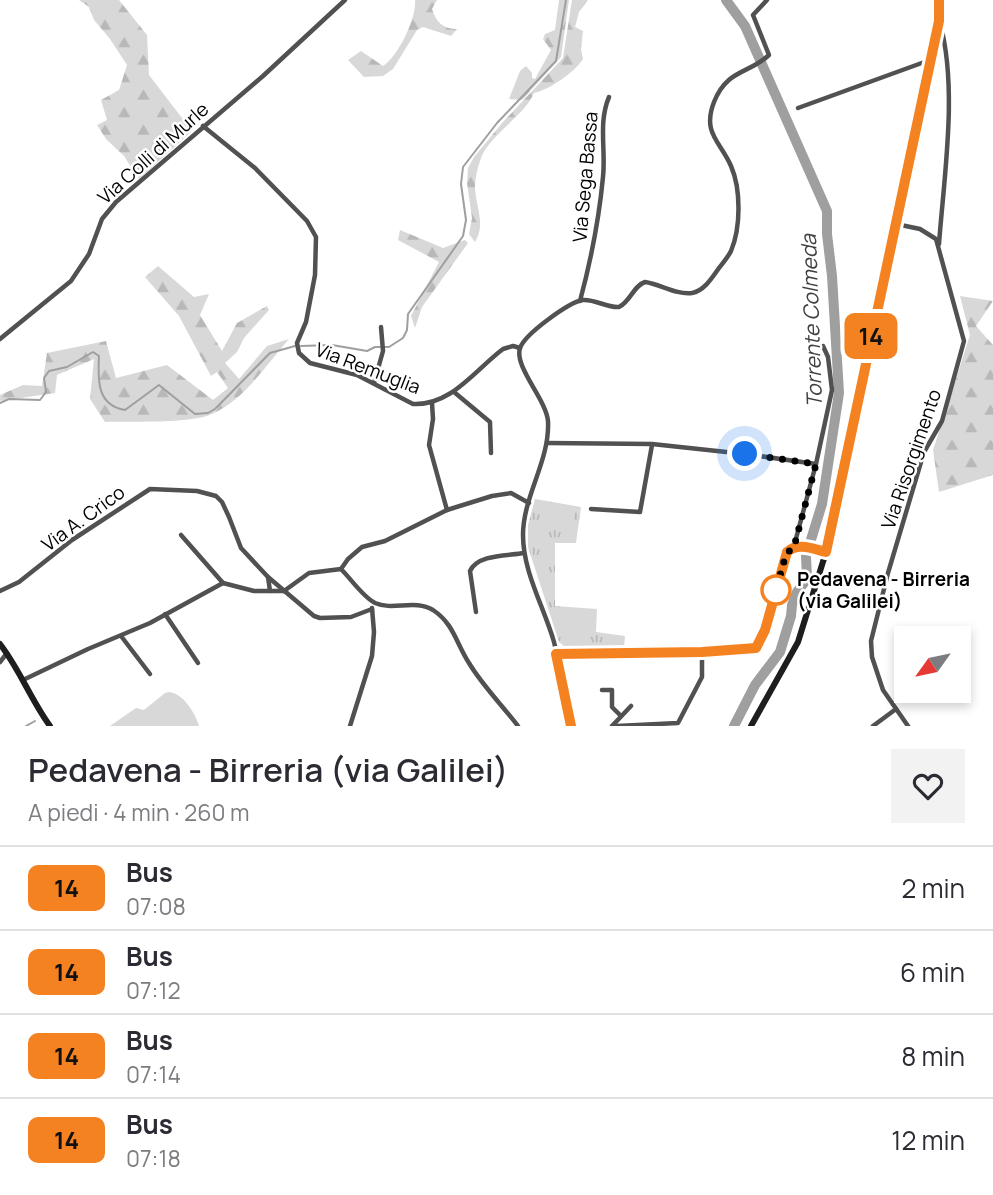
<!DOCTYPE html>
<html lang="it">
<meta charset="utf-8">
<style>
:root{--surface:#fff;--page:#f2f2f3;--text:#2b2b33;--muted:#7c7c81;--line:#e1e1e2}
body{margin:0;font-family:Manrope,sans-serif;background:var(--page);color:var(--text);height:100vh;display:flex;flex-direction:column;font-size:26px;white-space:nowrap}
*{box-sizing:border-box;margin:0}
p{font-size:23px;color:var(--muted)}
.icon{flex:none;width:38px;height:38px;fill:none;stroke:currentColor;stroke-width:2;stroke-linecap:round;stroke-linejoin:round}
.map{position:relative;height:726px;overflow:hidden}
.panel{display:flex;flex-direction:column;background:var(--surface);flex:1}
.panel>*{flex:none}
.badge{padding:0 14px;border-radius:10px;font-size:24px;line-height:46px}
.needle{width:46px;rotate:237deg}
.buttons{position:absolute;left:894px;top:626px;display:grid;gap:14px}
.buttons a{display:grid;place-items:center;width:77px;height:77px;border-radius:0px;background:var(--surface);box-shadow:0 4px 10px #0003;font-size:35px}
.you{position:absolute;width:35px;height:35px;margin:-18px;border:5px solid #fff;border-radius:50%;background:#1a73e8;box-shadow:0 0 0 10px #1a73e833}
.map>.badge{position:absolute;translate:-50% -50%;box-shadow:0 0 0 4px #fff}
.round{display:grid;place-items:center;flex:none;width:74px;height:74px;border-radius:0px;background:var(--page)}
.headline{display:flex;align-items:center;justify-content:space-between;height:119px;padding:0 28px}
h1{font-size:33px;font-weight:600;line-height:52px}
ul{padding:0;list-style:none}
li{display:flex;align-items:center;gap:21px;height:84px;padding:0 28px;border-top:2px solid var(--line)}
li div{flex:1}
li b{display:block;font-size:26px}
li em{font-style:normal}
li .badge{min-width:77px;font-weight:700;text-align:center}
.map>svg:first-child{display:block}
</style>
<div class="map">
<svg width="993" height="726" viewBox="0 0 993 726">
<defs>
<pattern id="grass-tufts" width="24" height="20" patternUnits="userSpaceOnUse" patternTransform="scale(1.75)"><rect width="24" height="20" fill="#d8d8d8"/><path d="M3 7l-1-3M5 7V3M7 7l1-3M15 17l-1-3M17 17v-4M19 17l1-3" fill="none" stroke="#b8b8b8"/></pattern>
<pattern id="forest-firs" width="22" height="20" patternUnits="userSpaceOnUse" patternTransform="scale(1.75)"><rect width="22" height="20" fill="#d8d8d8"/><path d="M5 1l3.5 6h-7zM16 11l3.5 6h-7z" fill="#b8b8b8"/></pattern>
</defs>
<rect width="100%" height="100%" fill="#fff"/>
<polygon fill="url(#grass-tufts)" points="535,499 581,507 576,543 555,543 555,606 597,609 596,632 625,636 624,648 569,650 559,642 528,547 528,525"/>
<g fill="url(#forest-firs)">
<polygon points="79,0 119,0 147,35 149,75 192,131 139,179 124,156 106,139 97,125 107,120 101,100 119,90 127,65 110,39 94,20 89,7"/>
<path d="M 415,0 L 437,0 L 432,9 C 436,22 443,29 457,29 L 451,36 L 423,27 L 417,30 L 393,69 L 383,76 L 364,77 L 348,60 L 361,51 L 383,66 C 398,57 417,17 415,0 Z"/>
<polygon points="559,0 569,0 561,57 522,100 509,99 520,71 526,66 532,73 532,78 535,79 551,50 543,39 545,34 555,30"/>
<path d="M 572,0 L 588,0 L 579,12 L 575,27 L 583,31 L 581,49 L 583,59 C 575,72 549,90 534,93 C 523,118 487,136 480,161 C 477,169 475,180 475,188 C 476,208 486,224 475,242 L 469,234 L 472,218 L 467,183 L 468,168 L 474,157 L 503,122 L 563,58 Z"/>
<polygon points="400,230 443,248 465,240 468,243 422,307 415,328 411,316 439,262 398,240"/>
<path d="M 158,266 L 194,297 L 209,294 L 200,315 L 222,351 L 237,323 L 267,306 L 269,310 L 244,338 L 237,352 L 225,363 L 239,379 L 267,346 L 289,339 C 267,364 244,400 212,414 C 191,424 130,421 105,422 L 90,399 L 94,359 L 57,375 L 55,393 L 0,401 L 0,395 L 23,385 L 42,386 L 47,353 L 106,341 L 116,378 L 167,365 L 213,400 L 228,388 L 217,372 L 211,376 L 179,316 L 145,277 Z"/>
<polygon points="960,296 993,301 976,326 993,345 993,475 939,492 933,450 970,335"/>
</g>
<g fill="#d8d8d8">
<polygon points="543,506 575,511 573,526 541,522"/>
<polygon points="559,608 596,611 594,633 558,631"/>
<path d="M 169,692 C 183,693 196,714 199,726 L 110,726 L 136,708 L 144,710 L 165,693 Z"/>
</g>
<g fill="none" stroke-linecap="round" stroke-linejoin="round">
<g stroke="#9f9f9f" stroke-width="2">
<polyline points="301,346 332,345 367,351 375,347 389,347 403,338 407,330 408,314 463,236 466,220 461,184 463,167 497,123 556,61 566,0"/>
<path d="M 0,403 L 9,399 L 40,400 L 46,392 L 44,378 L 49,371 L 67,367 L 93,352 L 99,356 C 98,379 96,405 125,410 L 159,385 L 195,414 L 208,413 L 215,409 L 270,353 L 295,346"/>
<polyline points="26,726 35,721"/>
</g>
<polyline stroke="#9f9f9f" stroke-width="10" points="726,0 745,26 827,211 827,234 832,276 839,393 822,504 806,556 807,579 797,592 792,605 791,616 780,652 755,685 734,726"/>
<g stroke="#515151" stroke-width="4.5">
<polyline points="798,108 930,60"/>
<path d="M 203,126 L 255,168 L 307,221 L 316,237 L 315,275 L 306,322 L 297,343 L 299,353 L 310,363 L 357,375 L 413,404 C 451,406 475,370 503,349 L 513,346 L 520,348"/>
<polyline points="896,224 920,229 936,239 964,341 942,421 924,452 888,573 871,641 872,657 883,690 908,726"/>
<path d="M 939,244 C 944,176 958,88 940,23"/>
<path d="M 580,301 C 591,260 599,219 603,177 C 606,150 598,123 609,97"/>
<polyline points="0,339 71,281 89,254 102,219 116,202 263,76 345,0"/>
<polyline points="374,383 383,351 381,327"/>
<polyline points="454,392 490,422 491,453"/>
<polyline points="432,403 433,419 429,445 447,510"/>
<polyline points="547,443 652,444 745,454 816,464"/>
<polyline points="591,509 640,512 652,445"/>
<polyline points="181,535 223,583"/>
<polyline points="794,546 816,464 832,390 828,357 823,346"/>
<path d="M 341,569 C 351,579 363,597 375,603 C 393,611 415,599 433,610 C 454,624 456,643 469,663 C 482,685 502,705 518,726"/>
<polyline points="341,569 348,559 362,547 385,541 447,510 492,496 511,493 529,503"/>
<polyline points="0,591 19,582 72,540 150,489 197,491 216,496 222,502 229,517 241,548 268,577"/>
<polyline points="270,591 268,577 314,616 320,618 351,617 372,609"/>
<polyline points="284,591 309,573 341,569"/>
<path d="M 476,612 L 470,571 C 478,554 508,556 524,553"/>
<polyline points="165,614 198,663"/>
<polyline points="121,636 150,674"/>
<polyline points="556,654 702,652 756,648 764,630 787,552 797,546 826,552"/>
<polyline points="0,662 7,653"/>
<polyline points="23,680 88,649 150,623 223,583 254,591 284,591"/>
<polyline points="602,690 612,690 612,707 621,716"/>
<polyline points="350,726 372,656 374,632 372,608"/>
<path d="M 571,726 C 566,698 561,670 554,642 C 544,607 523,572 523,535 C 523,496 550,461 548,421 C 546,399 514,367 520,348 C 525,334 569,302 583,300 C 595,299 607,308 619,307 C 631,301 633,286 645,282 C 660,284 676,295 692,293 C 704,291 712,278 719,268 C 723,263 728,257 731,251 C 741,227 741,189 731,166 C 720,141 702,133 714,102 C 727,69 749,74 769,55 L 753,15 L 767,0"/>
<polyline points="612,726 631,706"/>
<polyline points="617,726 678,723 702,677 702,652"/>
<polyline points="873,726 896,709"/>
</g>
<g stroke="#1e1e1e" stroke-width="6">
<path d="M 0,644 C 20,670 31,700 50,726"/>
<polyline points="751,726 798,642 826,552 939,21 939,0"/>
</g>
</g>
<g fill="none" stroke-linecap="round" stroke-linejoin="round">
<defs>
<path id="line" d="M 571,726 L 556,654 L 702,652 L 756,648 L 765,630 L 787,552 C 798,542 813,549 826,552 L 939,21 L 939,0"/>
</defs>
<use href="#line" stroke="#fff" stroke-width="16"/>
<use href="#line" stroke="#f58220" stroke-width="10"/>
<polyline stroke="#000" stroke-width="7" stroke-dasharray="0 12.6" points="745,454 816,464 794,547 786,554 776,590"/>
</g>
<circle fill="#fff" stroke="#f58220" stroke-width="3.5" cx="776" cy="590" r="14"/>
<g text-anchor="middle" stroke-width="5" stroke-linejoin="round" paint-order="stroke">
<g font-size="19" fill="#000" stroke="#fff">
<text transform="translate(153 153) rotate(-42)" y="7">Via Colli di Murle</text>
<text transform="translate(585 177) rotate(-85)" y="7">Via Sega Bassa</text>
<text transform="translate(368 368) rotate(21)" y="7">Via Remuglia</text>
<text transform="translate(911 459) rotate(-71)" y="7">Via Risorgimento</text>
<text transform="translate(83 518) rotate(-36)" y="7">Via A. Crico</text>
</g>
<g font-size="19" font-weight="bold" fill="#000" stroke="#fff" text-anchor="start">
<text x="797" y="586">Pedavena - Birreria<tspan x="797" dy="22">(via Galilei)</tspan></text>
</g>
<g font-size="21" font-style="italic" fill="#404040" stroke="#fff">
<text transform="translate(812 321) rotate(-92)" y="7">Torrente Colmeda</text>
</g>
</g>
</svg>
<div class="buttons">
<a><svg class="needle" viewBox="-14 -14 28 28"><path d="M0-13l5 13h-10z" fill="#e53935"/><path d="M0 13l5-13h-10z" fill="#7c7c81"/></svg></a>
</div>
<div class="you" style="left:745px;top:454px"></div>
<b class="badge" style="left:871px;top:336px;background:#f58220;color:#111">14</b>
</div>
<section class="panel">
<div class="headline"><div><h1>Pedavena - Birreria (via Galilei)</h1><p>A piedi · 4 min · 260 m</p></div><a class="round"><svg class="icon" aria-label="heart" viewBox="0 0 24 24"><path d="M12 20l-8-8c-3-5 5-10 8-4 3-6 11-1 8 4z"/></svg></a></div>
<ul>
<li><span class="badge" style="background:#f58220;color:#111">14</span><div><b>Bus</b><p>07:08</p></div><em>2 min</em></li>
<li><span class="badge" style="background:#f58220;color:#111">14</span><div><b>Bus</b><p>07:12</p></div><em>6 min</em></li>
<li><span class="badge" style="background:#f58220;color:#111">14</span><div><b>Bus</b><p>07:14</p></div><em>8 min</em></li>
<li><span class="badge" style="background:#f58220;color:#111">14</span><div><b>Bus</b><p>07:18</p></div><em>12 min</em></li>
</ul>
</section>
